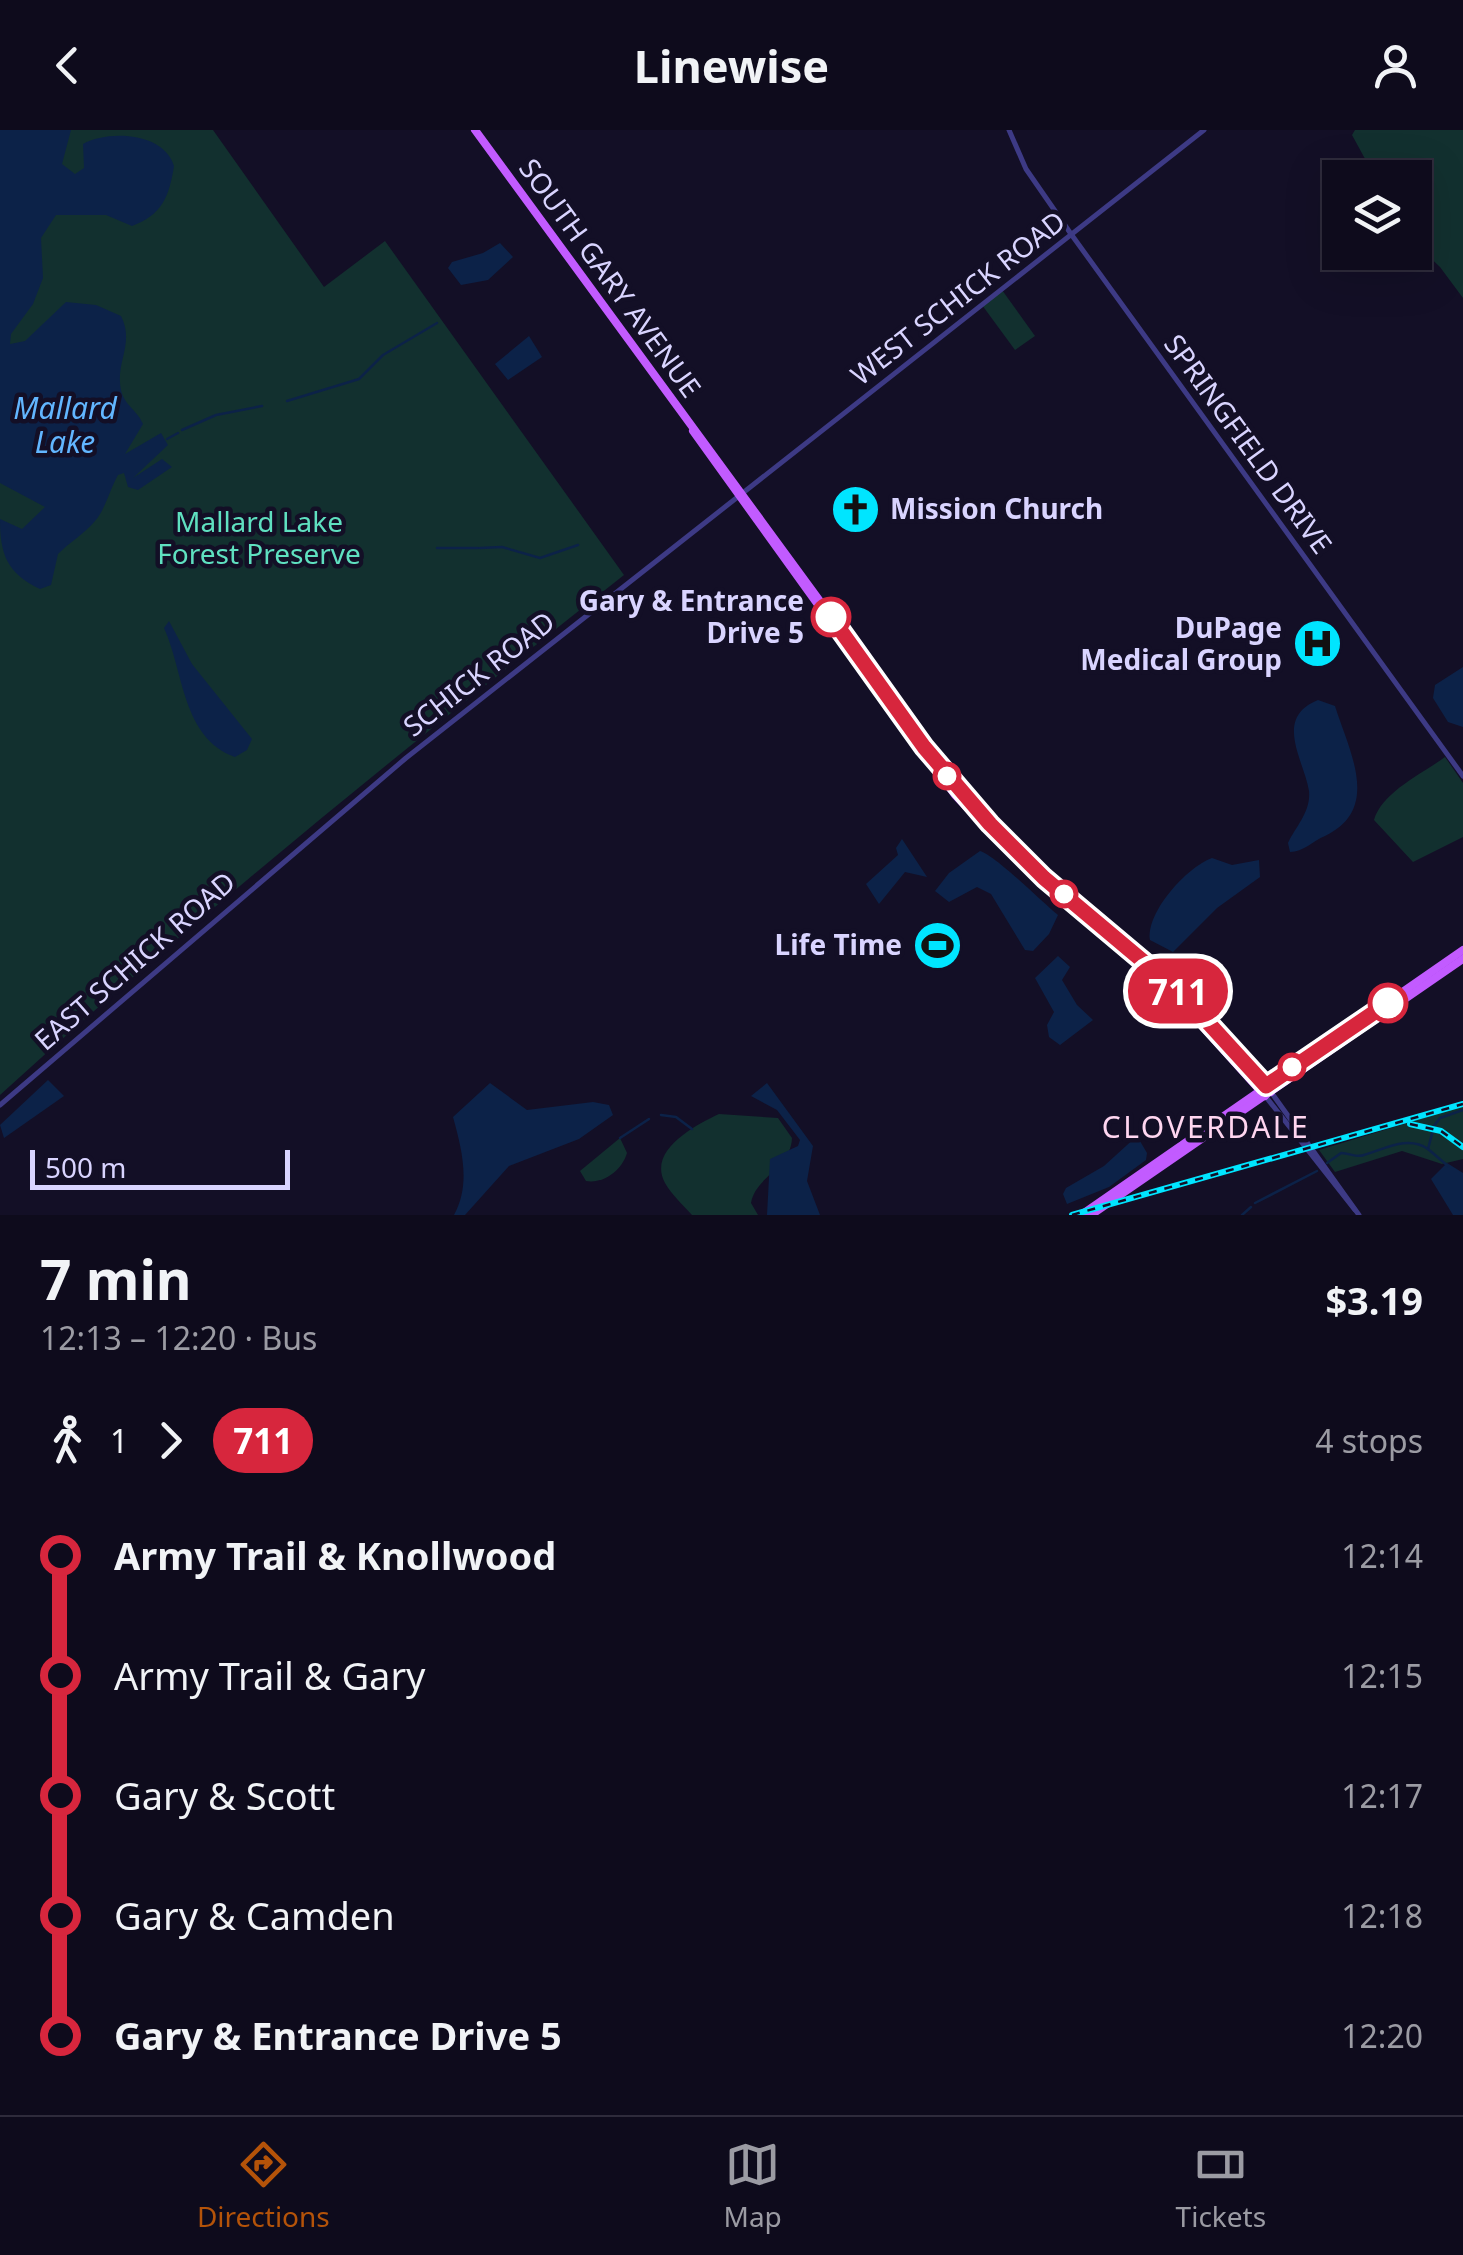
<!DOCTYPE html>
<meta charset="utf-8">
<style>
:root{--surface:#0e0b1c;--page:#171425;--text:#f1f3f6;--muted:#9b9ba3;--line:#2e2b3b;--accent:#b45309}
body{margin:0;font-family:"Noto Sans",sans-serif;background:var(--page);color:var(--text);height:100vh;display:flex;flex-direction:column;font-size:38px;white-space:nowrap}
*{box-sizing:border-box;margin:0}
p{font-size:32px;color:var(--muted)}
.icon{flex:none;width:55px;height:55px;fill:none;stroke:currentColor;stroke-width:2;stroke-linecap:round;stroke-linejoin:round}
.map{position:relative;height:1085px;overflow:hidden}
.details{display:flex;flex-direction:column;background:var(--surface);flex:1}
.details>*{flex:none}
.badge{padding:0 20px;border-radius:32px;font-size:35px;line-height:65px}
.buttons{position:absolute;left:1322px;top:30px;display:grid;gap:20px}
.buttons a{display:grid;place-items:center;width:110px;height:110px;border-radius:0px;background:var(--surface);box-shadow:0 10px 40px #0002,0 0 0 2px var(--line);font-size:50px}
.scale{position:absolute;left:30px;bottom:25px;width:260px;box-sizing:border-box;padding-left:10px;border:5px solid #d9d4ff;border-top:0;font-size:28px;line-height:35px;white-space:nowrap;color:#d9d4ff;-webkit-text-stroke:8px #130f26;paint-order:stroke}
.map>.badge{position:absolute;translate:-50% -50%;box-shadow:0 0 0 5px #fff}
.legs{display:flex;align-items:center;gap:15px;height:110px;padding:0 40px;font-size:32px}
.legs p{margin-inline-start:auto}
.head{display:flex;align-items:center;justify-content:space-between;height:170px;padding:0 40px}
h1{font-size:55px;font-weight:700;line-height:75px}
ul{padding:0 40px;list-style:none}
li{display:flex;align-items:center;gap:35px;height:120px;font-size:38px}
li i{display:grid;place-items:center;width:15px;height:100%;margin:0 12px;background:currentColor}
li i::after{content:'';width:25px;height:25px;margin:-12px;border:8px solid;border-radius:50%;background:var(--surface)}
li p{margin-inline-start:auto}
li:first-child i{background:linear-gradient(#0000 50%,currentColor 0)}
li:last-child i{background:linear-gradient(currentColor 50%,#0000 0)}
header{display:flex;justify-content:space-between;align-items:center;height:130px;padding:0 40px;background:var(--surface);font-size:45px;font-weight:700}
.tabs{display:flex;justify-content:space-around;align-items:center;height:140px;border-top:2px solid var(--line);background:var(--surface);font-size:28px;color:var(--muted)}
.tabs a{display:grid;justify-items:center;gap:5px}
.tabs .selected{color:var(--accent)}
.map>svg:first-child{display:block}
</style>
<header><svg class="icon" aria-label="back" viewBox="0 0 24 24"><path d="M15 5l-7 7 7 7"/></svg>Linewise<svg class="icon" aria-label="person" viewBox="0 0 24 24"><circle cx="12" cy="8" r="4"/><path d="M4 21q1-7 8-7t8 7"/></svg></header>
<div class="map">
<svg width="1463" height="1085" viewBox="0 0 1463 1085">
<rect width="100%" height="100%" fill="#130f26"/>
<g fill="#12302f">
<path d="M 0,0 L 213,0 L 324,157 L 385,111 L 624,445 C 412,613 200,783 0,965 Z"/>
<polygon points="1355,0 1463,0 1463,168 1440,137 1415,113 1415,48 1375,47 1352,5"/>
<polygon points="1002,160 1035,206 1015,220 982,175"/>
<path d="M 1445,627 L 1463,653 L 1463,707 L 1413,732 L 1374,690 C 1382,662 1422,644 1445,627 Z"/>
<polygon points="1463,976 1463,1029 1442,1034 1402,1021 1335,1042 1319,1020"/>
<path d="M 719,984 L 778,988 L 792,1008 C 791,1038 755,1047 751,1073 L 758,1085 L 692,1085 C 683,1075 672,1065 665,1053 C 647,1020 696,995 719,984 Z"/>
<path d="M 620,1008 L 627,1023 C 622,1040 604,1054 586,1051 L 580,1041 Z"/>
</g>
<g fill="#0c2248">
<path d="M 0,0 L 71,0 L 62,34 L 75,44 L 84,38 L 83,14 C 108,0 164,2 174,36 C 169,67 162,85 132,96 L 106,85 L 56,85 L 41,108 L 43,148 L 33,174 L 11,204 L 10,214 L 25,211 L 66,172 L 96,175 L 121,186 C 135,214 115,232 121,260 C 124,275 138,281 143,294 L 125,324 L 161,303 L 168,315 L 133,348 L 162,329 L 172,337 L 138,360 L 128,357 L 124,343 L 118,345 C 110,359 105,380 95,391 C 84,404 70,412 58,424 L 51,455 L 40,459 C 6,443 0,423 0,389 L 22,399 L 45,377 L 0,353 Z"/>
<polygon points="500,113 513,127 488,150 461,155 448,138 452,132 483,123"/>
<polygon points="529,206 542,227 508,250 495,234"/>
<path d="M 169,491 L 192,534 L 252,609 L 247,620 L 235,627 C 182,608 184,542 164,498 Z"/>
<polygon points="1463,537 1463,597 1448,592 1433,568 1435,555"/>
<path d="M 1318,570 L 1335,576 C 1349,621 1382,679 1325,706 C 1313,711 1303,722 1290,722 L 1288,713 C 1296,696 1311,682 1309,661 C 1304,630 1273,588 1318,570 Z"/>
<polygon points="902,709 927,747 905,742 879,774 866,754 898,725 896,718"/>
<path d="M 980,721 C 995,725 1042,772 1058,785 L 1049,804 L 1033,821 L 1025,820 L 991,764 L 977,757 L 949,772 L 935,761 L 949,743 Z"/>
<path d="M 1212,728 L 1232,735 L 1259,730 L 1260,747 L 1217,778 L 1173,822 L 1150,810 C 1146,782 1187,737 1212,728 Z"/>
<polygon points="1058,826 1070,837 1062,850 1077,875 1093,890 1060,915 1049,907 1047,895 1054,882 1035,848"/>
<polygon points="48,950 64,966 4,1008 0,995"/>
<path d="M 490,953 L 527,980 L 593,972 L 609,975 L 613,985 L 579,1009 L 509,1036 L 465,1085 L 454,1085 C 471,1054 462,1020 453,987 Z"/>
<polygon points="767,953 813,1016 807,1051 820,1085 767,1085 770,1029 798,1016 800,1010 777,980 751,966"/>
<polygon points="1137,1006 1147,1023 1146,1030 1109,1057 1067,1074 1063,1064 1066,1058 1104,1036"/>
<polygon points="1447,1033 1463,1043 1463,1085 1453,1085 1431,1049"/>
</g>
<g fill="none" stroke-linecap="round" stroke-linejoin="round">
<g stroke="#0c2248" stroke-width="2.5">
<polyline points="287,271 359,249 383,225 437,193"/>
<polyline points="182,300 216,285 262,276"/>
<polyline points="167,309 178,303"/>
<polyline points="437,418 478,418"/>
<polyline points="480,418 502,417 540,428 578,415"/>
<polyline points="661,985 676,987 692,999"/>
<polyline points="1434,996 1440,988 1463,980"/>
<polyline points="1433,1000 1428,1019 1448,1036"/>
<polyline points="620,1008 649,989"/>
<path d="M 1327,1033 L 1341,1023 C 1350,1023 1356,1028 1364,1025 C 1385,1019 1408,1005 1428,1019"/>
<polyline points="1255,1073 1317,1041"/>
<polyline points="1242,1085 1251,1077"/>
</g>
<g stroke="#3d3a85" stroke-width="5">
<polyline points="1009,0 1026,39 1071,104 1463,646"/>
<polyline points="1271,962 1359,1085"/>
<polyline points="1266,967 1355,1080"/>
<polyline points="0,975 406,628 1204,0"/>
</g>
<g stroke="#c25bff" stroke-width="8">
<path d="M 475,0 L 951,650 C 1047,766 1179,842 1271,962"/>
<polyline points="693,301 955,665 1031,744 1178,869 1265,966"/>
<polyline points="1081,1085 1463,820"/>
<polyline points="1091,1085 1463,829"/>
</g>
<defs>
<g id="rail">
<polyline points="1410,994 1441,1001 1463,1017"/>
<polyline points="1072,1085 1463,974"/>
</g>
</defs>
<use href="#rail" stroke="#00e5ff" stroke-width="6"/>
<use href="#rail" stroke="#130f26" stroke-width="2.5" stroke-dasharray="8" stroke-linecap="butt"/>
</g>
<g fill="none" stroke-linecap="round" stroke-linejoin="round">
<defs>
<polyline id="line-1" points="831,487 924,617 990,694 1044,748 1182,864 1266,956 1388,873"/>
</defs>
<use href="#line-1" stroke="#fff" stroke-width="22"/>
<use href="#line-1" stroke="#d7263d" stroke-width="15"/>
</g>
<defs>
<symbol id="church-disc" viewBox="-11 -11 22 22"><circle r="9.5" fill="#00e5ff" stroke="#130f26"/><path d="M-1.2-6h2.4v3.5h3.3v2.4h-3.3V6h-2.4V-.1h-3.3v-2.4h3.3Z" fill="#111"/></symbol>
<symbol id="hospital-disc" viewBox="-11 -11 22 22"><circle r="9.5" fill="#00e5ff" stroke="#130f26"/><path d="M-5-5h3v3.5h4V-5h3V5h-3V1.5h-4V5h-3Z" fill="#111"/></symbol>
<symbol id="stadium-disc" viewBox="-11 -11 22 22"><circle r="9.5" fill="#00e5ff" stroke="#130f26"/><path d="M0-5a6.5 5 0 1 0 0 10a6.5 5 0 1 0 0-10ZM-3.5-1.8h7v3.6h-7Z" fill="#111"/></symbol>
</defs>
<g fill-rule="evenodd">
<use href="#church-disc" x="828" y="352" width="55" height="55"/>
<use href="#hospital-disc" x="1290" y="486" width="55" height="55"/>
<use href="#stadium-disc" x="910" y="788" width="55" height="55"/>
</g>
<g fill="#fff" stroke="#d7263d" stroke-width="5">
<circle cx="831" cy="487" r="18"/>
<circle cx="947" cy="646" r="12"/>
<circle cx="1064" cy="764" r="12"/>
<circle cx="1388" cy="873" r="18"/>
<circle cx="1292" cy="937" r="12"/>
</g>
<g text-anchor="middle" stroke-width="9" stroke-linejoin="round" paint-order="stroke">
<g font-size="28" fill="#d9d4ff" stroke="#130f26">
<text transform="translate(610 148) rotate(54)" y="10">SOUTH GARY AVENUE</text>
<text transform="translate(958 168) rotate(-38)" y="10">WEST SCHICK ROAD</text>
<text transform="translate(1248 314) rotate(54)" y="10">SPRINGFIELD DRIVE</text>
<text transform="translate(479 544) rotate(-38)" y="10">SCHICK ROAD</text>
<text transform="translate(135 831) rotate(-41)" y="10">EAST SCHICK ROAD</text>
</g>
<g font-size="28" font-weight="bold" fill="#d9d4ff" stroke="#130f26" text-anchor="end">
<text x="890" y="389" text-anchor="start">Mission Church</text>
<text x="1282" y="508">DuPage<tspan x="1282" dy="32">Medical Group</tspan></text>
<text x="902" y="825">Life Time</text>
</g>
<g font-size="28" fill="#5fe0c0" stroke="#130f26">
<text x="259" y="402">Mallard Lake<tspan x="259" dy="32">Forest Preserve</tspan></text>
</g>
<g font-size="28" font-weight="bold" fill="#d9d4ff" stroke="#130f26" text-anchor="end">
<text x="804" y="481">Gary &amp; Entrance<tspan x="804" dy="32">Drive 5</tspan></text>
</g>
<g font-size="30" font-style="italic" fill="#62b6ff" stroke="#130f26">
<text x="65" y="289">Mallard<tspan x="65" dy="34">Lake</tspan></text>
</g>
<g font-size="30" letter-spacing="2.5" fill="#ffd6f0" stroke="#130f26">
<text x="1206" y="1008">CLOVERDALE</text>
</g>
</g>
</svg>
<div class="buttons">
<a><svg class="icon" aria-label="layers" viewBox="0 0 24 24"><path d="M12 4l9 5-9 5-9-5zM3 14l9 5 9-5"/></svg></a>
</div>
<div class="scale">500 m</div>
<b class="badge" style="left:1178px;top:861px;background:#d7263d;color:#fff">711</b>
</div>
<section class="details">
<div class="head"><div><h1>7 min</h1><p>12:13 – 12:20 · Bus</p></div><b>$3.19</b></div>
<div class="legs"><svg class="icon" aria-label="walk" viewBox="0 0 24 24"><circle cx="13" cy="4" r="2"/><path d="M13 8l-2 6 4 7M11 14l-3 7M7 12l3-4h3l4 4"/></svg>1<svg class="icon" aria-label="forward" viewBox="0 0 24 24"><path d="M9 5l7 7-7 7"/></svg><b class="badge" style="background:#d7263d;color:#fff">711</b><p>4 stops</p></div>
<ul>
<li><i style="color:#d7263d"></i><b>Army Trail &amp; Knollwood</b><p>12:14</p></li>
<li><i style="color:#d7263d"></i><span>Army Trail &amp; Gary</span><p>12:15</p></li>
<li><i style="color:#d7263d"></i><span>Gary &amp; Scott</span><p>12:17</p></li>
<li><i style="color:#d7263d"></i><span>Gary &amp; Camden</span><p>12:18</p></li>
<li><i style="color:#d7263d"></i><b>Gary &amp; Entrance Drive 5</b><p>12:20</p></li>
</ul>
</section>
<nav class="tabs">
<a class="selected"><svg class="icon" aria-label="directions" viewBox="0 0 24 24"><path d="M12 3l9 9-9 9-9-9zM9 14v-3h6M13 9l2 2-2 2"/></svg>Directions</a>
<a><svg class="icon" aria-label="map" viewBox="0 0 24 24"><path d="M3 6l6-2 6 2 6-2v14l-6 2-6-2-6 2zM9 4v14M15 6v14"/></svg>Map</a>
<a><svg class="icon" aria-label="tickets" viewBox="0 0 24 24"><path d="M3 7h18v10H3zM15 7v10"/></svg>Tickets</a>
</nav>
